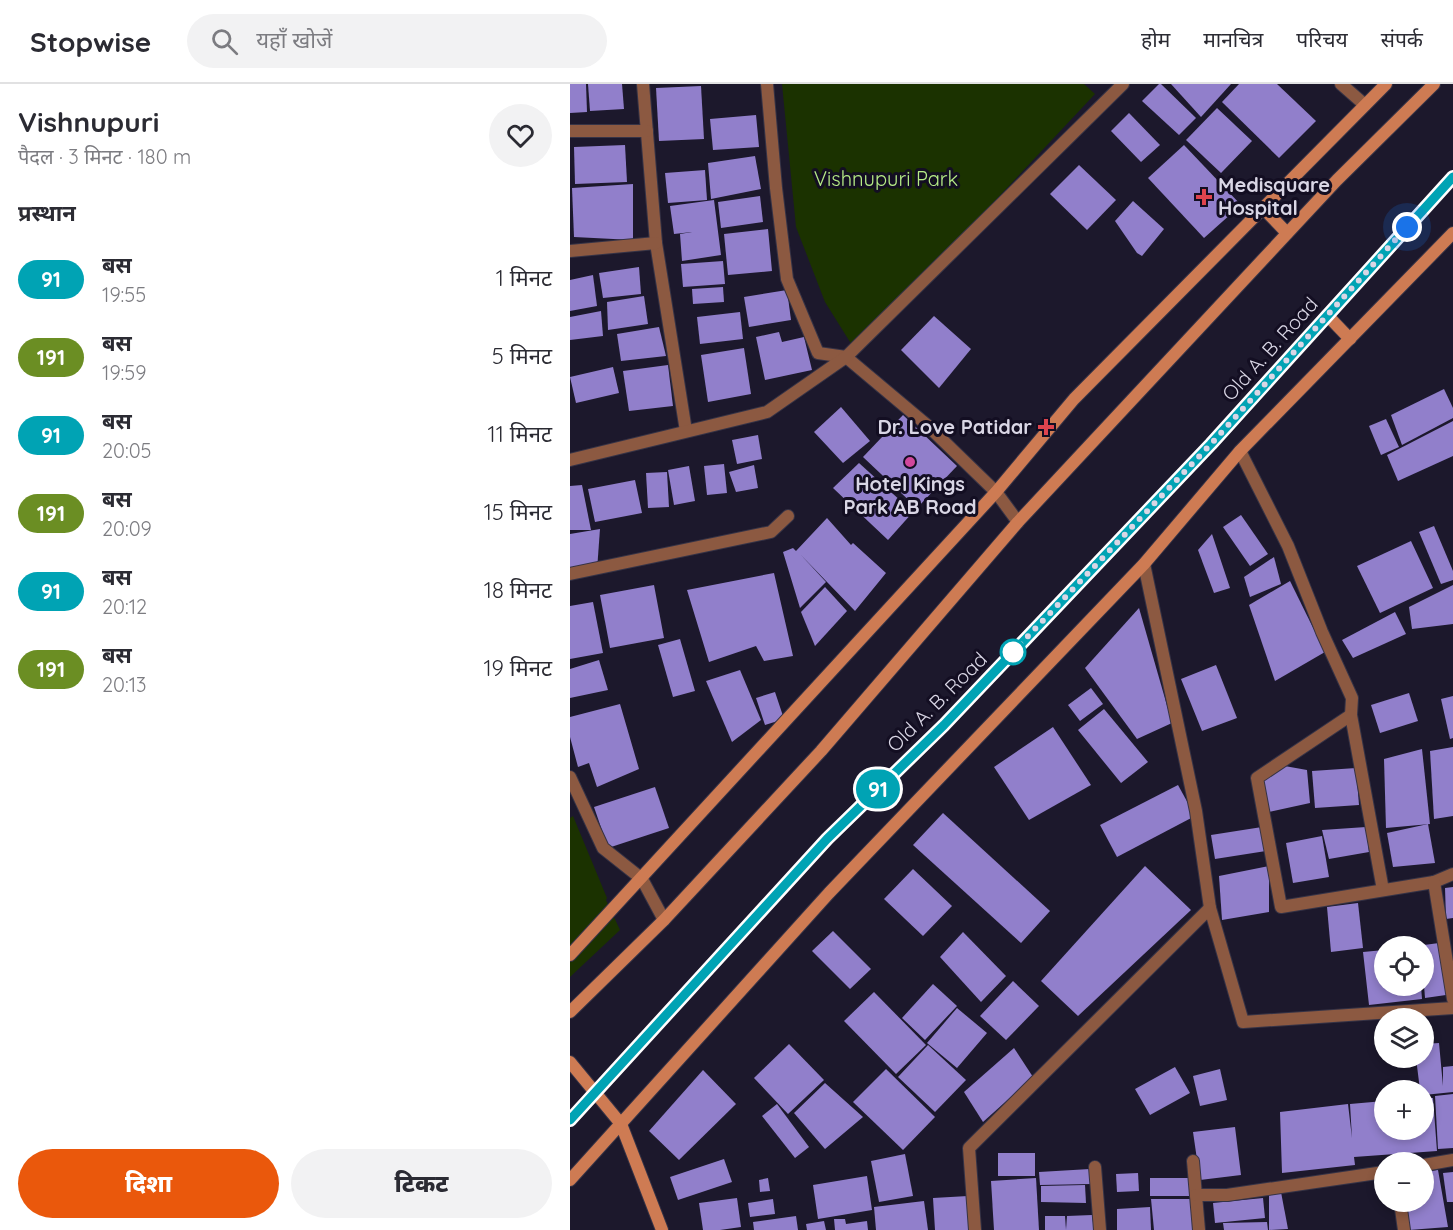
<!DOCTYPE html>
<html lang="hi">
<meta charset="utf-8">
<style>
:root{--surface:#fff;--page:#f2f2f3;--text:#2b2b33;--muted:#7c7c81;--line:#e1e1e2;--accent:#ea580c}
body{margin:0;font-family:Quicksand,"Noto Sans Devanagari",sans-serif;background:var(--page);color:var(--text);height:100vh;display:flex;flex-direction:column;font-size:22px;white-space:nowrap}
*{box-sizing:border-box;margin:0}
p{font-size:20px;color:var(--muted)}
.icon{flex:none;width:33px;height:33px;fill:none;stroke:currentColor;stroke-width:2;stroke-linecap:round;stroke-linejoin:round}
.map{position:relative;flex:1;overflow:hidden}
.drawer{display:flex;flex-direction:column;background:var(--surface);width:570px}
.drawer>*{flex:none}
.badge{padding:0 12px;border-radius:20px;font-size:21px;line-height:39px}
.tools{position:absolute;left:804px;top:852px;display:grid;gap:12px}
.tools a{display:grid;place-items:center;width:60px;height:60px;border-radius:50%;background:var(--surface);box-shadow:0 3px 9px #0003;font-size:30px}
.you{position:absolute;width:30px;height:30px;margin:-15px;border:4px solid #fff;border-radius:50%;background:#1a73e8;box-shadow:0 0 0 9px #1a73e833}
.map>.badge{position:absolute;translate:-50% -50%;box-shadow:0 0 0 3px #fff}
h2{padding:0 18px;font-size:22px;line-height:54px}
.round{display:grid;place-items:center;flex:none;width:63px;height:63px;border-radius:32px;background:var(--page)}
.head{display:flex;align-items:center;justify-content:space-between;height:102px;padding:0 18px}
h1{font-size:28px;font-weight:800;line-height:45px}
.button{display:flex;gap:12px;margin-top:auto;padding:12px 18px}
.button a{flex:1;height:69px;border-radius:36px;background:var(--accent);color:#fff;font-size:24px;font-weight:800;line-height:69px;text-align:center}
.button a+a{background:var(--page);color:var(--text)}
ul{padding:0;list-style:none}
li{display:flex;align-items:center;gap:18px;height:78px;padding:0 18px}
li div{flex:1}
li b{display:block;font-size:22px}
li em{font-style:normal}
li .badge{min-width:66px;font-weight:700;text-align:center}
header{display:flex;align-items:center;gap:36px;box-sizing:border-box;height:84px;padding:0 30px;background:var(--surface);border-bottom:2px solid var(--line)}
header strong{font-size:28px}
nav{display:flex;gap:33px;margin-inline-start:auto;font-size:21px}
.search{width:420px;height:54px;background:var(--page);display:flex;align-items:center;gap:15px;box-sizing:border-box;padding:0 21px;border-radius:33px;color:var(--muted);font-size:22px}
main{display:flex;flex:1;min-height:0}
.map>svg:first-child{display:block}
</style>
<header>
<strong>Stopwise</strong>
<div class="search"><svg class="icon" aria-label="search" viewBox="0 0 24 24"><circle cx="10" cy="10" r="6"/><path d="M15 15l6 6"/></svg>यहाँ खोजें</div>
<nav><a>होम</a><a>मानचित्र</a><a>परिचय</a><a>संपर्क</a></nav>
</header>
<main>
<section class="drawer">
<div class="head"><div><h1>Vishnupuri</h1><p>पैदल · 3 मिनट · 180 m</p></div><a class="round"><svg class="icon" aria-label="heart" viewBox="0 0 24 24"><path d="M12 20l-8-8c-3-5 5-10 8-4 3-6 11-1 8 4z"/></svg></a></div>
<h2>प्रस्थान</h2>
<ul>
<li><span class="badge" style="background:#00a3b4;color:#fff">91</span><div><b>बस</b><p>19:55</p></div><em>1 मिनट</em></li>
<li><span class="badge" style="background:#6b8e23;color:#fff">191</span><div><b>बस</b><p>19:59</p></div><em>5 मिनट</em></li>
<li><span class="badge" style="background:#00a3b4;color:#fff">91</span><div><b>बस</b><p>20:05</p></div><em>11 मिनट</em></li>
<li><span class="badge" style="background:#6b8e23;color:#fff">191</span><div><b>बस</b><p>20:09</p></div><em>15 मिनट</em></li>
<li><span class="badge" style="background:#00a3b4;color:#fff">91</span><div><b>बस</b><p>20:12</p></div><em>18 मिनट</em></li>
<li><span class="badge" style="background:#6b8e23;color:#fff">191</span><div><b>बस</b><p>20:13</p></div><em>19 मिनट</em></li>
</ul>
<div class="button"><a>दिशा</a><a>टिकट</a></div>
</section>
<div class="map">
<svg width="883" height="1146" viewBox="0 0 883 1146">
<rect width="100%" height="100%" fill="#1c182c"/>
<g fill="#1b3200">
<polygon points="212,0 514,0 525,10 285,266 255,218 226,143"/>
<polygon points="3,732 37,814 36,816 50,846 0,893 0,734"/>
</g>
<g fill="#917fcb">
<polygon points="0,0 16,0 17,28 0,29"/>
<polygon points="18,0 52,0 54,25 20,27"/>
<polygon points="589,0 591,0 626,34 609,51 572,17"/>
<polygon points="601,0 661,0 631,33"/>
<polygon points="669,0 707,0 746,37 709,74 652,18"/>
<polygon points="131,2 134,55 89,57 86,4"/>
<polygon points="647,24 682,57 651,89 616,56"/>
<polygon points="559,29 590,61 571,78 541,47"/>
<polygon points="186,31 189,63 143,66 140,35"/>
<polygon points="55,61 57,98 5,100 4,63"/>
<polygon points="614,61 671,121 634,154 578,94"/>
<polygon points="185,72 191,105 141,115 138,79"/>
<polygon points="509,81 546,116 517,146 480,110"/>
<polygon points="135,86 137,116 98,119 95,89"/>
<polygon points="63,100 63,156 4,153 2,104"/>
<polygon points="190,112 193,138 151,144 148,118"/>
<polygon points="144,116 151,171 112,177 110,150 122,148 104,150 100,122"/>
<polygon points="563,117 594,145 572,172 567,169 545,137"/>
<polygon points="198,145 202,187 158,191 154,150"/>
<polygon points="153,177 155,200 113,203 111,180"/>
<polygon points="69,183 71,210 33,214 29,189"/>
<polygon points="23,191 27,222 0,227 0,196"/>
<polygon points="153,203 154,218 123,220 122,205"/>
<polygon points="217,206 221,236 179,243 174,213"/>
<polygon points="74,212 78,240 38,246 37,218"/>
<polygon points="31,227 33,252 0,256 0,233"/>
<polygon points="170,228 173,255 130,260 127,233"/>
<polygon points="364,232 401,265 369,304 331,266"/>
<polygon points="89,243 96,272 51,277 47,250"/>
<polygon points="209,248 212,258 234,253 242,286 195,296 186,253"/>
<polygon points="174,264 181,310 138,318 131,271"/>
<polygon points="98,281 103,322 59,327 53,287"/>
<polygon points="43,283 49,309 6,319 0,293"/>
<polygon points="874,305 883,324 883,334 832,361 821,331"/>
<polygon points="271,323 300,357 273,379 244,348"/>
<polygon points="333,331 387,382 347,424 293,373"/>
<polygon points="816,335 829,363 811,371 799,342"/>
<polygon points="883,337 883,372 828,397 817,371"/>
<polygon points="188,351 192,375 167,380 162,356"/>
<polygon points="289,379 343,428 318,456 263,404"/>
<polygon points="154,380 157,409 137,411 134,382"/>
<polygon points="184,381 188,404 166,408 159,388"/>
<polygon points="119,382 125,417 104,421 98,386"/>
<polygon points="97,388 99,423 78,424 76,389"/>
<polygon points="65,396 72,429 25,438 18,405"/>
<polygon points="12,401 21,446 0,446 0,402"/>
<polygon points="671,431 698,470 680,482 653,443"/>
<polygon points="257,434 281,461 283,459 316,489 285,527 230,470 256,498 230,524 213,468 223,464 226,467"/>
<polygon points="864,442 883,487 883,496 871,500 849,448"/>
<polygon points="30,445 27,486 0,486 0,450"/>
<polygon points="642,450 660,504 644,509 628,466"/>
<polygon points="841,457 863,504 810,529 787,482"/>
<polygon points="704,473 711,500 680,513 674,493"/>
<polygon points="204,489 223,572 194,577 186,562 139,578 117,506"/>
<polygon points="720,497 755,568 705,597 679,521"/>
<polygon points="84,501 94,554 40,564 30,511"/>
<polygon points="883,501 883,540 842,545 839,523"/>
<polygon points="255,503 277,527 245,562 231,528"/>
<polygon points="23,518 33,569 0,575 0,522"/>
<polygon points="569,524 602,639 567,655 515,584"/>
<polygon points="825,528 836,550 783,574 772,556"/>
<polygon points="110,555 125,607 103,613 88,561"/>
<polygon points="29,576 38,606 0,614 0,585"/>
<polygon points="646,581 667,634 632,647 611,595"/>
<polygon points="170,586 191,636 162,658 136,597"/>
<polygon points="521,604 533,620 510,637 498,621"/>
<polygon points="205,608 214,635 195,641 186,614"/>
<polygon points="839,609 848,637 810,649 801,621"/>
<polygon points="883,612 883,654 880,655 871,615"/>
<polygon points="50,620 69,685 27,703 19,679 8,683 0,653 0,633"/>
<polygon points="534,625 578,678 551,699 508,646"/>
<polygon points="483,643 521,701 459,736 424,683"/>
<polygon points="883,663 883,732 864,735 860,667"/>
<polygon points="852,665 860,740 816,744 814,675"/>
<polygon points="709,681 737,686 740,719 699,728 692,694"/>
<polygon points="786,684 789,721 745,724 742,687"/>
<polygon points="608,701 625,732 547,773 530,741"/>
<polygon points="85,703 99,744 38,764 24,723"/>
<polygon points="373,729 480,827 451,859 343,761"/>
<polygon points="858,740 865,779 823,783 817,749"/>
<polygon points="692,743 696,767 645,775 641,751"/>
<polygon points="796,743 799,768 759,775 752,746"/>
<polygon points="752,752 759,793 723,799 716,759"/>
<polygon points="575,782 621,826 508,932 471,897"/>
<polygon points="699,782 699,828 652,836 649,792"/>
<polygon points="343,785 382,822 353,852 314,815"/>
<polygon points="883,803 883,834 876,835 875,804"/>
<polygon points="788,819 793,864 761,868 757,823"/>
<polygon points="263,847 301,885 280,905 242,867"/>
<polygon points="393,848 436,892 411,918 370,873"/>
<polygon points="869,859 876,911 855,914 854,901 854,861"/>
<polygon points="814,866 814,902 851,902 852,915 799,921 793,868"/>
<polygon points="443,897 469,922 436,956 410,932"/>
<polygon points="363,900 387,922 355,956 332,934"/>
<polygon points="304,908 356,961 326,990 274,937"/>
<polygon points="387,924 417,949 387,984 357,959"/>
<polygon points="869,959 873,1002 873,983 883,982 883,1008 854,1011 854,1006 850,1006 846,974 854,974 854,960"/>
<polygon points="219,960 254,996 218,1030 184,994"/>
<polygon points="358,961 396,996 365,1028 328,993"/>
<polygon points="444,964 463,993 413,1038 394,1008"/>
<polygon points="605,983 620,1009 580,1031 565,1005"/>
<polygon points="316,985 365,1033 333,1066 283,1018"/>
<polygon points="650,985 657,1016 630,1022 623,992"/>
<polygon points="133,986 166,1020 109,1076 79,1047"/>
<polygon points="255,999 293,1033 255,1065 224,1029"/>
<polygon points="883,1010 883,1064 868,1065 865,1012"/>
<polygon points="854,1014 863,1014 867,1067 784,1073 785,1081 712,1089 710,1028 778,1020 782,1054 780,1020 814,1017 814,1046 854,1046"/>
<polygon points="207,1020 239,1063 225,1074 192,1032"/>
<polygon points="665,1043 671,1091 630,1096 623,1048"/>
<rect x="428" y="1069" width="37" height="23"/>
<polygon points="335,1070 343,1112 309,1118 301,1077"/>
<polygon points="154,1075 162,1098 108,1116 100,1093"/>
<polygon points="520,1085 521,1100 470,1101 469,1088"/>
<polygon points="868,1086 878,1143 839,1146 835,1118 854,1118 854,1088"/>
<polygon points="883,1088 883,1118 877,1118 873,1089"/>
<polygon points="568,1089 569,1107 547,1108 546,1090"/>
<polygon points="297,1092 302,1126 248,1135 243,1101"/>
<polygon points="198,1094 200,1107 190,1108 189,1096"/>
<polygon points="466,1094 469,1146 424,1146 421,1097"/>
<rect x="580" y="1094" width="41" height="18"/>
<polygon points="515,1101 516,1119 471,1118 471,1102"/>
<polygon points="699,1108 711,1108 718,1145 699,1146"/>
<polygon points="398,1112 401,1146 365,1146 363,1114"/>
<polygon points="167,1114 171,1143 150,1146 133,1146 129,1119"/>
<polygon points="693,1114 695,1134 645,1139 643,1119"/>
<polygon points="203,1115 205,1130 180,1133 178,1119"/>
<polygon points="581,1115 623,1115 626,1146 584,1146"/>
<polygon points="354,1117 358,1146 306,1146 304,1123"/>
<polygon points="580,1123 581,1146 547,1146 547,1125"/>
<polygon points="522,1131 524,1146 496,1146 497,1132"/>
<polygon points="226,1132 228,1146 184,1146 183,1138"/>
<polygon points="475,1132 495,1132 496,1146 475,1146"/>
<polygon points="264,1135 275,1135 276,1140 297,1137 298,1146 265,1146"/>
<polygon points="254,1137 256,1146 237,1146 236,1140"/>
<polygon points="697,1138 698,1146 654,1146 653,1139"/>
</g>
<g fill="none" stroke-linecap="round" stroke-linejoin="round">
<defs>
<g id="street">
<polyline points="73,0 86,159 116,347"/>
<polyline points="197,0 206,104 217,195 248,269 276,273 357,341 426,408 448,438"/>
<polyline points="771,0 795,21"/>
<polyline points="0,47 77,47"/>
<polyline points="0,167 86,159"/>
<polyline points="670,367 718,462 752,548 782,614 781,631 813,806"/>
<polyline points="0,376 197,328 276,273 553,0"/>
<polyline points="574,480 626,727 640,824 673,938 883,924"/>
<polyline points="0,490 201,448 218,432"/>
<polyline points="781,631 687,694 711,823 864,798 883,790"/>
<polyline points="0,693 33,764 72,795 94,836"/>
<polyline points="864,798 883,915"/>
<polyline points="623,1077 629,1146"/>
<polyline points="854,1081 883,1076"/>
<polyline points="525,1083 530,1146"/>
<polyline points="626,1111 657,1111 814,1088"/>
<polyline points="830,1118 834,1146"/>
<polyline points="405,1146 399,1064 640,824"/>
</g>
<g id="secondary">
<polyline points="693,124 717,149"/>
<polyline points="757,231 780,255"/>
<polyline points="0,871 426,408 504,315 816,0"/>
<polyline points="0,928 94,836 251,667 448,438 767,96 864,0"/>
<polyline points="0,978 51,1040 92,1146"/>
<polyline points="0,1036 257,755 374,641 641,360 883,93"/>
<polyline points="0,1096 259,809 574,480 670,367 883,149"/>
</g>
</defs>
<use href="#street" stroke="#363346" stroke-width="14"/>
<use href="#secondary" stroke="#363346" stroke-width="14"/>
<use href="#street" stroke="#8c5941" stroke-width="12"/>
<use href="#secondary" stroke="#ce7b53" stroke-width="12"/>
</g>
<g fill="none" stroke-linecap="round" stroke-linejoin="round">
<defs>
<polyline id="line" points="0,1036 257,755 374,641 641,360 883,93"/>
</defs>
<use href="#line" stroke="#fff" stroke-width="14"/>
<use href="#line" stroke="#00a3b4" stroke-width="9"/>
<polyline stroke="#d9d6e5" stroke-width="6" stroke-dasharray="0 10.8" points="443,568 641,360 837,143"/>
</g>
<g fill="#e0444e" stroke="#130e22" stroke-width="2">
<path d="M631 104h6v6h6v6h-6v6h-6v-6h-6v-6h6z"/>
<path d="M473 334h6v6h6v6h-6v6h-6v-6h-6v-6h6z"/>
</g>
<circle fill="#d1479c" stroke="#130e22" stroke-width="2" cx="340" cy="378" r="6"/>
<circle fill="#fff" stroke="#00a3b4" stroke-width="3" cx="443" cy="568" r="12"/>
<g text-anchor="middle" stroke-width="6" stroke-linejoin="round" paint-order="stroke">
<g font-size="20" fill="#b7ed87" stroke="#130e22">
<text x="316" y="102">Vishnupuri Park</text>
</g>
<g font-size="20" font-weight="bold" fill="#d9d6e5" stroke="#130e22" text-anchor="start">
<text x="648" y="108">Medisquare<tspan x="648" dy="23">Hospital</tspan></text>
<text x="462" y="350" text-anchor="end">Dr. Love Patidar</text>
<text x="340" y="407" text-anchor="middle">Hotel Kings<tspan x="340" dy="23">Park AB Road</tspan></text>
</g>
<g font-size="20" fill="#d9d6e5" stroke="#130e22">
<text transform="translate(700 265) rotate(-48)" y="7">Old A. B. Road</text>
<text transform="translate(367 618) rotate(-45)" y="7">Old A. B. Road</text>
</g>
</g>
</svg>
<div class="tools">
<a><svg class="icon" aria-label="locate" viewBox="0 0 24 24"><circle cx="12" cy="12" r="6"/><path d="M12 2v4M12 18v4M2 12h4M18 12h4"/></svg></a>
<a><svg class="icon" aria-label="layers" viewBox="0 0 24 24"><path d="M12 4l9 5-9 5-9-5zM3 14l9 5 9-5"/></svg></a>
<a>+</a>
<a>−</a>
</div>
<div class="you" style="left:837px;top:143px"></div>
<b class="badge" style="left:308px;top:705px;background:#00a3b4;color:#fff">91</b>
</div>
</main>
